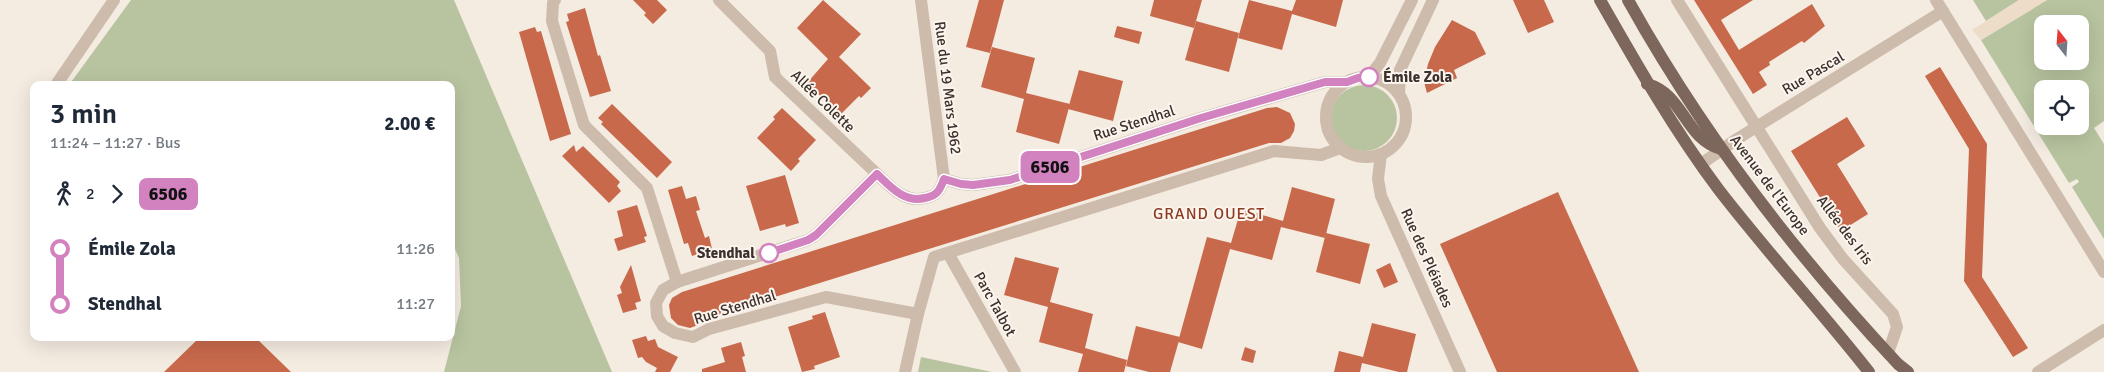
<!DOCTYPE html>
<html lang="fr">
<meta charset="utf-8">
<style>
:root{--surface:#fff;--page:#f2f2f3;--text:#1f2937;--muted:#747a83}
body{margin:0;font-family:Signika,sans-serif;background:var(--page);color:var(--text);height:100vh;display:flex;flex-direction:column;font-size:19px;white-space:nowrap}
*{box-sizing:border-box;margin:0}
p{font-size:16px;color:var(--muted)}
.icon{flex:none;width:28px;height:28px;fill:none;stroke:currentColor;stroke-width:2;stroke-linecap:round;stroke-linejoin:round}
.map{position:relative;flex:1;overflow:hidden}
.panel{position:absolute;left:30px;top:81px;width:425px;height:260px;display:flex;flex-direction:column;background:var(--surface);border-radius:10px;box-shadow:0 5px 20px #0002}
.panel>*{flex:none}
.badge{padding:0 10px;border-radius:8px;font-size:18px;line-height:32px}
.needle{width:32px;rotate:343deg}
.tools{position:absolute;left:2034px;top:15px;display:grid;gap:10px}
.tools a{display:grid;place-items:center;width:55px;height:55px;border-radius:10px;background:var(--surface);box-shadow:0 5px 20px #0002;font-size:25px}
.map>.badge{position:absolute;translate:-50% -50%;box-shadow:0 0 0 2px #fff}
.legs{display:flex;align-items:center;gap:8px;height:55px;padding:0 20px;font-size:16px}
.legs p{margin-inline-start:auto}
.head{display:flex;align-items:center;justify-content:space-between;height:85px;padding:0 20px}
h1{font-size:28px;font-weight:600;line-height:38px}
ul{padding:0 20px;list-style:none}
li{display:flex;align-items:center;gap:18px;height:55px;font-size:19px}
li i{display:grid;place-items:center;width:8px;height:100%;margin:0 6px;background:currentColor}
li i::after{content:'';width:12px;height:12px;margin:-6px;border:4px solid;border-radius:50%;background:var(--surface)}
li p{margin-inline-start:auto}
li:first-child i{background:linear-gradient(#0000 50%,currentColor 0)}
li:last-child i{background:linear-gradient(currentColor 50%,#0000 0)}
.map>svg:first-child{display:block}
</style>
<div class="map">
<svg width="2104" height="372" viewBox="0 0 2104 372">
<rect width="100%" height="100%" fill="#f4ebe1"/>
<g fill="#b8c4a0" fill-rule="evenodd">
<polygon points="131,0 454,0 612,372 444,372 461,306 459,258 451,240 451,85 69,85"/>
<polygon points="1973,0 2019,0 1986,21"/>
<path d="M 2047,0 L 2104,0 L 2104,121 L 2094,128 L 2104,144 L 2104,239 L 2072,187 L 2079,182 L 2077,179 L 2069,183 L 1981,40 ZM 2042,24 L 2080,24 L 2080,61 L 2042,61 ZM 2042,89 L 2080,89 L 2080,126 L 2042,126 Z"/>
<circle cx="1364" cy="118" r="33"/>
<polygon points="921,357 992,372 918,372"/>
</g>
<polygon fill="#ecdcc8" points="2019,0 2047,0 1981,40 1972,30"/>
<g fill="#c8694b">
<polygon points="633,0 657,0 667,10 653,24 644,15 646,13"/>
<polygon points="823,0 861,34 839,57 871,88 861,98 859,96 840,115 807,83 828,59 797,28"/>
<polygon points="979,0 1004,0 990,53 966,47"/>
<polygon points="1154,0 1202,0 1194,28 1150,16"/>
<polygon points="1249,0 1292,11 1296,0 1343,0 1336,27 1292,14 1282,50 1238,38"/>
<polygon points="1513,0 1544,0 1554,22 1528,33"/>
<polygon points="1694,0 1753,0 1721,20 1739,50 1812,4 1825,26 1804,43 1802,41 1769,62 1770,65 1759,72 1767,85 1753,94"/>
<polygon points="585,8 598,56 600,55 611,91 590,97 566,22 569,21 567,14"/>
<polygon points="1452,20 1475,32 1486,54 1454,70 1457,78 1427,93 1424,82 1428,64 1435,47"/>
<polygon points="1196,21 1239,33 1229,72 1185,60"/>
<polygon points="1117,26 1142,32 1139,44 1114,37"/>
<polygon points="535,27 537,32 541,31 571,134 550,141 519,32"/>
<polygon points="992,47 1035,58 1026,93 1070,104 1059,144 1016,132 1024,99 981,87"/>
<polygon points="1940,67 1987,144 1982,277 2028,348 2013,357 1964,281 1969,149 1925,76"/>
<polygon points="1079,70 1123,81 1113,121 1068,109"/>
<polygon points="612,104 672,162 657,178 601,124 603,122 598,118"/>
<polygon points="1277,107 1290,113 1295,124 1294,131 1290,138 1281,143 1269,143 704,319 698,325 690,328 678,325 671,318 669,305 672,298 682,292 1267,108"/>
<polygon points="782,108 816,140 798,159 800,161 791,171 757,138 775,119 773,117"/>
<polygon points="1847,117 1865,146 1837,164 1868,214 1841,231 1791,151"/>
<polygon points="574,145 576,152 583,146 620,182 617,186 621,191 609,203 562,156"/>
<polygon points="785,175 799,223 786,227 785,224 760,231 746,186"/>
<polygon points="682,186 686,199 696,196 700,210 696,211 705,238 709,236 712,249 692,256 688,243 684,244 668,190"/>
<polygon points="1292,187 1335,199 1325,238 1281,227 1272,260 1230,249 1202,349 1178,342 1207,237 1231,243 1241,209 1283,221"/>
<polygon points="1558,192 1639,372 1497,372 1440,244"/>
<polygon points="637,205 647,236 644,237 646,242 618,251 614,239 623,236 617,211"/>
<polygon points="1326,233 1370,244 1360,284 1316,272"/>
<polygon points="1015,257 1059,268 1050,302 1093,314 1085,348 1127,360 1124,372 1078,372 1083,354 1039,342 1048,307 1004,295"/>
<polygon points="1390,263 1398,282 1384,288 1376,270"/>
<polygon points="631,265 641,301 635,303 637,309 623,313 617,295 622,293 620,287"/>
<polygon points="825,312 840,357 814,366 815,369 802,372 788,327 813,319 812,316"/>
<polygon points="1372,323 1416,334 1407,372 1399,372 1362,363 1360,372 1334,372 1339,351 1363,357"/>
<polygon points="1136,326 1180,337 1170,372 1149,372 1126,366"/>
<polygon points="646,336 648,341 655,339 658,347 678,357 670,372 655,372 657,368 646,362 642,357 638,358 632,340"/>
<polygon points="199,338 256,338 291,372 164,372"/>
<polygon points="741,342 745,356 742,357 746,372 702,372 702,369 725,362 721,348"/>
<polygon points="1245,347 1256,351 1253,363 1241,360"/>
</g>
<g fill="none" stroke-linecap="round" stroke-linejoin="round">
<g stroke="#cdbbac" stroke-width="12">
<polyline points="555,0 553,3 552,21 584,125 647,188 677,282"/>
<polyline points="719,0 770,51 775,77 877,174"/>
<polyline points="921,0 944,179"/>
<polyline points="1677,0 1820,228 1843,259 1893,314 1897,327 1888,353"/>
<polyline points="1936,0 2104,272"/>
<polyline points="1369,77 1380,63 1412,0"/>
<circle cx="1366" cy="117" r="40"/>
<polyline points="56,85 114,0"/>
<polyline points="1399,94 1400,70 1433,0"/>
<polyline points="1381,154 1378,179 1381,196 1460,372"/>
<polyline points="1701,164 1737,139 1943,11"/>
<polyline points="948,253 1015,372"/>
<path d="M 918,314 L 826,297 L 709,329 L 693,337 L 675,333 L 663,326 L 657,316 L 656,303 L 663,290 L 677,282 L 808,240 L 816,235 L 877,174 C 891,187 904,203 925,198 C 937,196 940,190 944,179 L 961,184 L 973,185 L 1010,180 L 1201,118 L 1325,82 L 1347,82"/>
<polyline points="905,372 918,314 934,257 1274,151 1321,155 1340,148"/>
<polyline points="2038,372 2104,330"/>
</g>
<g stroke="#7d675c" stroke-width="12">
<path d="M 1600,0 C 1637,65 1674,130 1719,190 C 1767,252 1820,310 1869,372"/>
<path d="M 1628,0 C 1702,133 1794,253 1898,364 L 1908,372"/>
<path d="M 1647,84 C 1684,94 1684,138 1721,149"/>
</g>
</g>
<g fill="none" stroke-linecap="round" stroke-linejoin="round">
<defs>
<path id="line-1" d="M 769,253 L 808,240 L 816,235 L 877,174 C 891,187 904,203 925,198 C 937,196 940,190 944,179 L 961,184 L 973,185 L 1010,180 L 1201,118 L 1325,82 L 1347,82 L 1358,78 L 1369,77"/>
</defs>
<use href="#line-1" stroke="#fff" stroke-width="11"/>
<use href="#line-1" stroke="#d282be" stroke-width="8"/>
</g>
<g fill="#fff" stroke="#d282be" stroke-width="2.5">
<circle cx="1369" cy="77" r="9"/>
<circle cx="769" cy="253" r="9"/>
</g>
<g text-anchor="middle" stroke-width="4" stroke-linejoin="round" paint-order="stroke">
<g font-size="15" fill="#3b302b" stroke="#fbf5ee">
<text transform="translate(1813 73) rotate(-31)" y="5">Rue Pascal</text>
<text transform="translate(948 88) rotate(83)" y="5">Rue du 19 Mars 1962</text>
<text transform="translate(823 101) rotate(44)" y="5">Allée Colette</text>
<text transform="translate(1134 123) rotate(-18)" y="5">Rue Stendhal</text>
<text transform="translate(1770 185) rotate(53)" y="5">Avenue de l'Europe</text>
<text transform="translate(1845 230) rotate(53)" y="5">Allée des Iris</text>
<text transform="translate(1427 258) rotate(66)" y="5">Rue des Pléiades</text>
<text transform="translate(995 304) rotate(61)" y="5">Parc Talbot</text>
<text transform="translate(735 307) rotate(-17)" y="5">Rue Stendhal</text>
</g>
<g font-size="15" font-weight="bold" fill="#3b302b" stroke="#fbf5ee" text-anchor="start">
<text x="1383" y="82">Émile Zola</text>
<text x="755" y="258" text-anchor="end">Stendhal</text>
</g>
<g font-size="16" letter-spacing="1" fill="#8c3b22" stroke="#fbf5ee">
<text x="1209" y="219">GRAND OUEST</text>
</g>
</g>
</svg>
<div class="tools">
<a><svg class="needle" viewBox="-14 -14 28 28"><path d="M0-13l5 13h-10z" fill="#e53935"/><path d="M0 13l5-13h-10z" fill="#747a83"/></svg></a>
<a><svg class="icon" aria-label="locate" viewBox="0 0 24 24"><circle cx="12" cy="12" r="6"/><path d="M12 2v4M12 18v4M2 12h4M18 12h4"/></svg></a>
</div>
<b class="badge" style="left:1050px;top:167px;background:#d282be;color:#111">6506</b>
<section class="panel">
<div class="head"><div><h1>3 min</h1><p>11:24 – 11:27 · Bus</p></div><b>2.00 €</b></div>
<div class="legs"><svg class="icon" aria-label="walk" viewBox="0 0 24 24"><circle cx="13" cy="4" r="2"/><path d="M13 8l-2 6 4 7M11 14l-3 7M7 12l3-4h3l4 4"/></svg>2<svg class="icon" aria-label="forward" viewBox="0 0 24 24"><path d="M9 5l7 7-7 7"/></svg><b class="badge" style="background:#d282be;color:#111">6506</b></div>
<ul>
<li><i style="color:#d282be"></i><b>Émile Zola</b><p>11:26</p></li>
<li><i style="color:#d282be"></i><b>Stendhal</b><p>11:27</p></li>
</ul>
</section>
</div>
